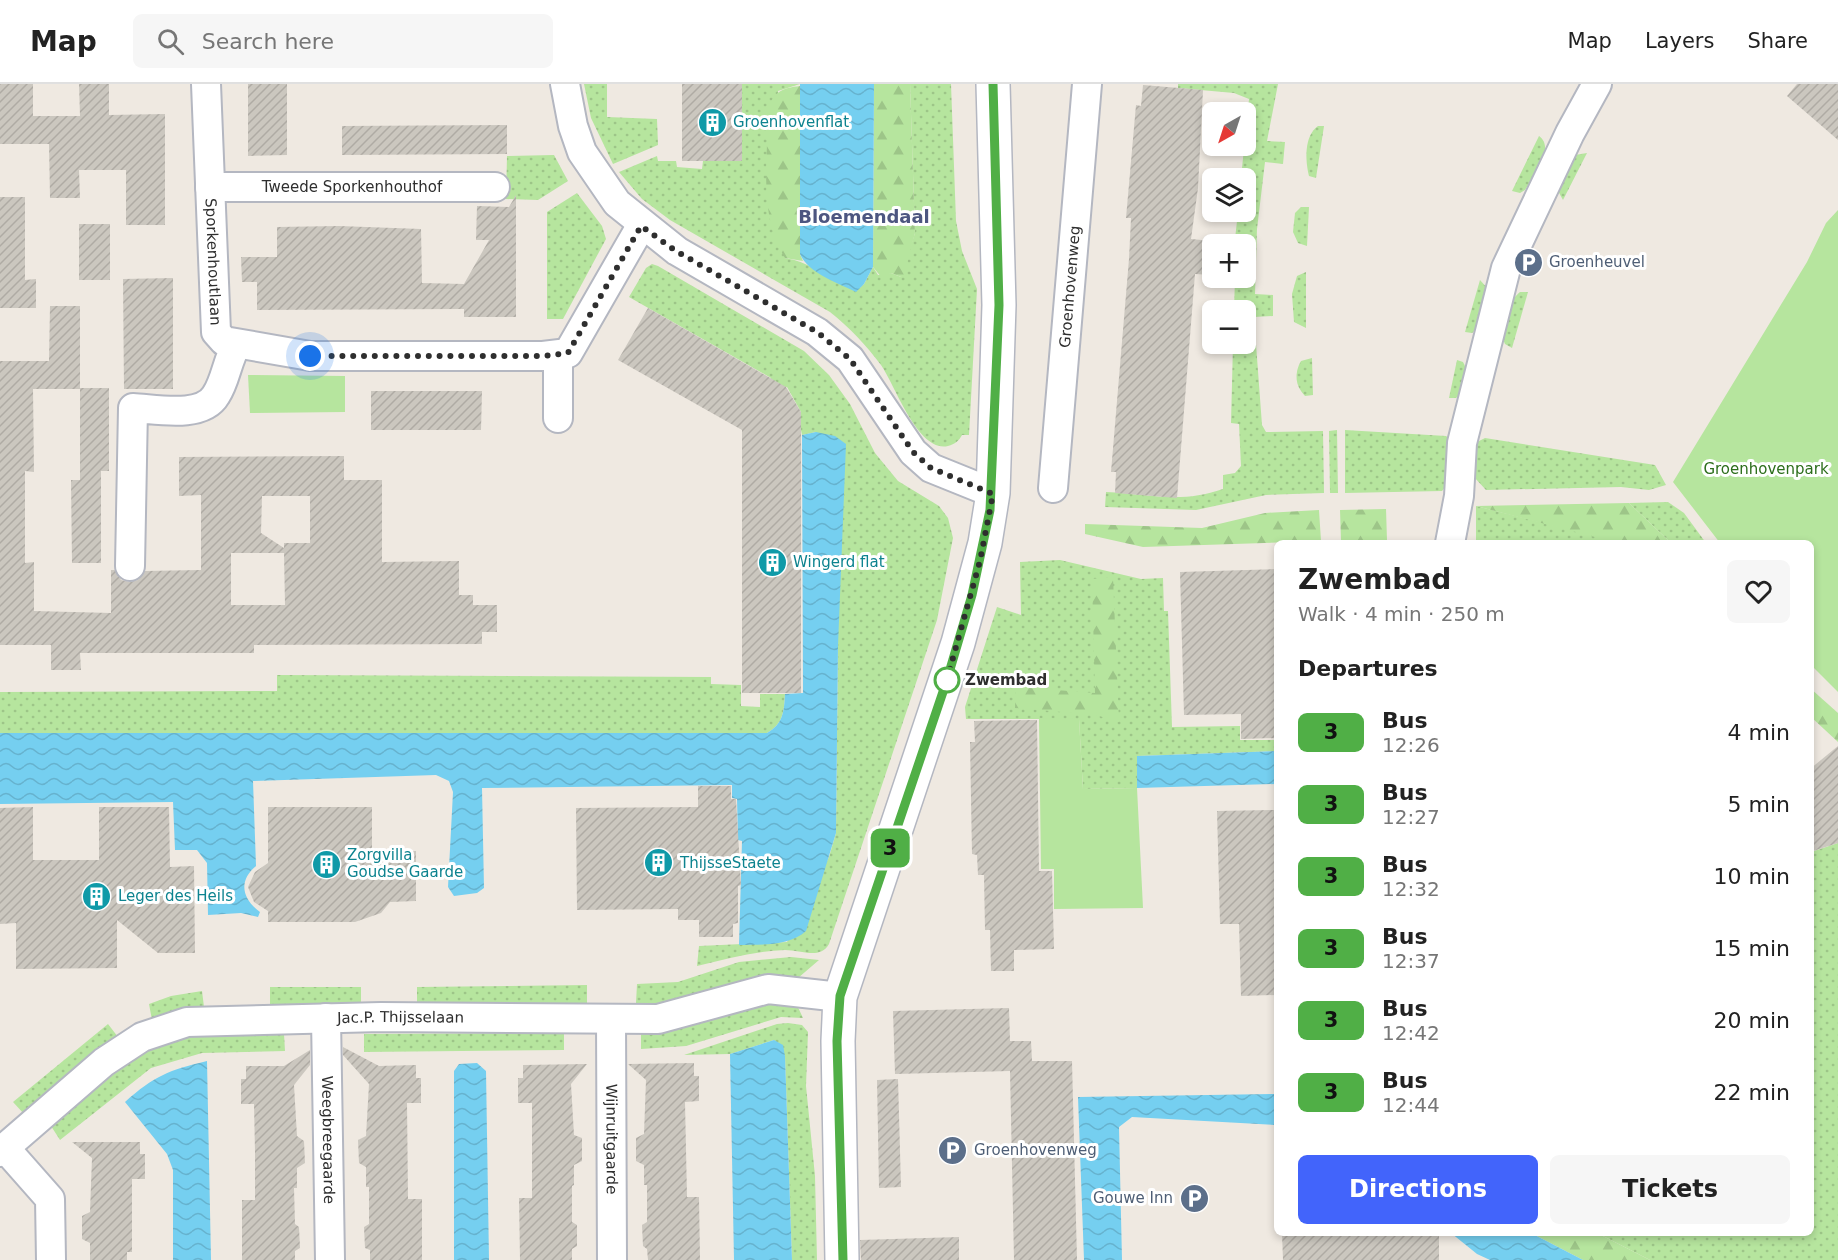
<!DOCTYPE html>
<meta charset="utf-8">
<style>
:root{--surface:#fff;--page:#f6f6f6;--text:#222;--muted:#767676;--line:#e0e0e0;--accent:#4264fb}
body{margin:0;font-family:"DejaVu Sans",sans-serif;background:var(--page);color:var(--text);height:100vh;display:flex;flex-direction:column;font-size:22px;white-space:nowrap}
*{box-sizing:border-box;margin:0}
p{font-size:20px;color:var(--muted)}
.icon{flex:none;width:33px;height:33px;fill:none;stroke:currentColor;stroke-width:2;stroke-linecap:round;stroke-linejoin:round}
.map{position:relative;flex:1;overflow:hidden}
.side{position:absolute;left:1274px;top:456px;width:540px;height:696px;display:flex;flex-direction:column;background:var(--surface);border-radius:9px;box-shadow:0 3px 9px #0003}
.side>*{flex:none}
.badge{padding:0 12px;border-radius:9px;font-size:21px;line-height:39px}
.needle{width:39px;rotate:219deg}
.controls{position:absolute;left:1202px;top:18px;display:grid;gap:12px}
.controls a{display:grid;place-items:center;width:54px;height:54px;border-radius:9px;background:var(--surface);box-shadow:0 3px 9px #0003;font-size:30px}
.you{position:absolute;width:30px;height:30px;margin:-15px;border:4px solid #fff;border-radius:50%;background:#1a73e8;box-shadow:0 0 0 9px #1a73e833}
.map>.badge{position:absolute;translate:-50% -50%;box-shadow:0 0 0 3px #fff}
h2{padding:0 24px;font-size:22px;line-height:54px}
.round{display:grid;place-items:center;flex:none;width:63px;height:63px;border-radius:9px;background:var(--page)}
.overview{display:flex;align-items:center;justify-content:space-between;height:102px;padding:0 24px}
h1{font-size:28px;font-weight:700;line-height:45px}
.button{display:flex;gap:12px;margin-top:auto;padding:12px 24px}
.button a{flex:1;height:69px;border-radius:9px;background:var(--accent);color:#fff;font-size:24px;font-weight:700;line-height:69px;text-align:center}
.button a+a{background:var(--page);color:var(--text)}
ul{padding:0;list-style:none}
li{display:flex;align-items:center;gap:18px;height:72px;padding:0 24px}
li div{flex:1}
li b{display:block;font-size:22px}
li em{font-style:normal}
li .badge{min-width:66px;font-weight:700;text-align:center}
header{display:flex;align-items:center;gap:36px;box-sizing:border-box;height:84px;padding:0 30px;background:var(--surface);border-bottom:2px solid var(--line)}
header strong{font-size:28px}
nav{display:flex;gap:33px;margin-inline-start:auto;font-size:21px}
.search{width:420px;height:54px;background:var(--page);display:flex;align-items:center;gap:15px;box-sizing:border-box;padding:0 21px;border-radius:9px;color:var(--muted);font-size:22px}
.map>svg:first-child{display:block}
</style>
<header>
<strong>Map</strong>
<div class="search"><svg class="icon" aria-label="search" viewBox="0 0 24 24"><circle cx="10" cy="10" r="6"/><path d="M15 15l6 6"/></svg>Search here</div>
<nav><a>Map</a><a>Layers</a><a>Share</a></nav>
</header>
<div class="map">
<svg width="1838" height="1176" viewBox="0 0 1838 1176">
<defs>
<pattern id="grass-dots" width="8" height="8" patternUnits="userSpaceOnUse" patternTransform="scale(1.5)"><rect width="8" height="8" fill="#b6e59e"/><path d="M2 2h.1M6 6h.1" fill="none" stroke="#9dc588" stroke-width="1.8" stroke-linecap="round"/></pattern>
<pattern id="forest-firs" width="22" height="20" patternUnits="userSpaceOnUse" patternTransform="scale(1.5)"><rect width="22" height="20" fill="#b6e59e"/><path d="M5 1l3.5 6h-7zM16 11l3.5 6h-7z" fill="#9dc588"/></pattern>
<pattern id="water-waves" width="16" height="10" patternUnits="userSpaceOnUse" patternTransform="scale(1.5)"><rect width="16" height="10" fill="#75cff0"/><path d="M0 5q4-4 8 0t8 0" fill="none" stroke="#66b2ce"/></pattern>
<pattern id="building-hatch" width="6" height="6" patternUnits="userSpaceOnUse" patternTransform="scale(1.5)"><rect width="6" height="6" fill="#cbc7bf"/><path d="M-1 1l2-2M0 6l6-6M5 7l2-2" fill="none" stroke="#afaba4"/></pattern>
</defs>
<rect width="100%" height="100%" fill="#efe9e1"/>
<g fill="url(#grass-dots)">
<polygon points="584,0 607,0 607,33 657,35 658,61 613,80 591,34"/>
<path d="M 742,0 L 800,0 L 778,7 L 785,174 C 810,178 833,196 856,207 L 864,200 L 873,183 L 878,191 L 891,189 L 901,193 L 915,149 L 910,0 L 951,0 L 956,137 L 962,167 L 977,205 L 969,351 L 962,351 C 959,357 955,360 948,362 C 918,369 895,301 881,281 C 866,261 850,244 830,228 L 670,136 L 642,115 L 619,88 L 657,72 L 658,77 L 676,77 L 677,83 L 702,85 L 703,77 L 742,77 Z"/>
<path d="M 1178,0 L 1278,0 L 1267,57 L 1285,58 L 1283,80 L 1265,78 L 1257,145 L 1255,210 L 1273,211 L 1273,232 L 1254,233 L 1262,341 L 1266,348 L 1323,347 L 1324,409 L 1266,411 L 1196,426 L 1105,423 L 1106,408 C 1150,410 1181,420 1223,405 L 1223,391 L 1235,389 L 1241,382 L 1239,340 L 1231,339 L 1233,260 L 1245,260 L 1245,226 L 1234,226 L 1235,194 L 1245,194 L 1245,160 L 1220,160 L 1220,158 L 1235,155 L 1238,128 L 1245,128 L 1245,94 L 1241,94 L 1249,15 L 1234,9 L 1178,4 Z"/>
<path d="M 1318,42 L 1324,42 L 1316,94 L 1309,92 C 1305,76 1304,52 1318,42 Z"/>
<path d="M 1539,52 C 1556,64 1533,93 1525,106 L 1520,109 L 1512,107 Z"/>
<polygon points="1587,69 1563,116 1558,107 1575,71"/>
<polygon points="554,71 568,97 538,116 506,115 507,72"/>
<polygon points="577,109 602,142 606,155 563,235 547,235 547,128"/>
<polygon points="1301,123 1309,123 1307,162 1298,159 1293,148 1295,129"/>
<path d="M 652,180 L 658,182 L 804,267 L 829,291 L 850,320 L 875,369 L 898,397 L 939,422 L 948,434 L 953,454 L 937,536 L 829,860 C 820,876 801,866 785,866 C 755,867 726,875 697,882 L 699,862 L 787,858 L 829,773 L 836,749 L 838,562 L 816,348 L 802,351 L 801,346 L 794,346 L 801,328 L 787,303 L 771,303 L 771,294 L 629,213 L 646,184 Z"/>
<polygon points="1306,188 1306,244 1294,238 1292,210 1297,192"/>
<polygon points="1480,196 1488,205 1478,244 1472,249 1465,248"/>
<path d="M 1520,208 L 1528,208 L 1512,264 L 1505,260 C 1498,247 1508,217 1520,208 Z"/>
<path d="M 1312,274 L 1313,311 L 1305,312 C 1295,302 1294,289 1301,277 Z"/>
<path d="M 1457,276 L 1463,278 C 1470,289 1466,306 1456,314 L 1449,314 Z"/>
<polygon points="1337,346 1338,409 1330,409 1329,347"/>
<polygon points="1345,346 1446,352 1450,355 1454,393 1442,407 1345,409"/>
<polygon points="1485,354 1655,381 1666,401 1649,406 1621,403 1486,406 1474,393 1475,359"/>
<polygon points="1668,418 1684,429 1706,459 1671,459 1629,419"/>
<polygon points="1476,422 1615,457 1616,458 1476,459"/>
<polygon points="1060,476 1141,495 1163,494 1164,527 1168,527 1172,643 1240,642 1240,656 1276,656 1276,667 1137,672 1137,704 1083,705 1079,635 966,635 965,623 997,523 1021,531 1020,478"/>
<path d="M 277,591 L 711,593 L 711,600 L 741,601 L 741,622 L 760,623 L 760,610 L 785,610 C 784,628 783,640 767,649 L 0,649 L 0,608 L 277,607 Z"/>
<polygon points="1838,759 1838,1176 1650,1176 1597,1149 1810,1149 1811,768"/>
<polygon points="791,873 819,876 798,894 783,893 667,920 636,919 637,900 678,898 739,878"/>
<polygon points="587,901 587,920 417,920 417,903"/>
<rect x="270" y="903" width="91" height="19"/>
<polygon points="202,907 204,923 152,936 149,920 171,912"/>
<polygon points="776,917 796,919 803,934 781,933 686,962 641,965 641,945"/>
<polygon points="788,939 802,941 808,948 806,1002 815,1092 817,1176 792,1176 785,972 774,956 730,970 684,971 777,940"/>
<polygon points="108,940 118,953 24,1030 13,1018"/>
<polygon points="564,949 564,966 364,968 364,950"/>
<polygon points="284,950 285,967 202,969 151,984 60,1056 51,1042 137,971 192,951"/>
</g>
<g fill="url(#forest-firs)">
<polygon points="874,0 910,0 915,149 904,191 901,193 891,189 882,194 873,183"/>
<path d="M 800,2 L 800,170 L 803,177 L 785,174 C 758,130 768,76 768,26 C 773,8 782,4 800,2 Z"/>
<polygon points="1629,419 1671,459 1618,459 1476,422"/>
<polygon points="1386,425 1387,457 1341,458 1340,426"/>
<polygon points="1319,426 1321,457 1143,463 1085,450 1085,440 1202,444 1265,429"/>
<polygon points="1113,493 1119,638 1096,631 1015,624 1016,603 1095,609 1092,495"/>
<polygon points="1810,604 1838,629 1838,658 1811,633"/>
<polygon points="1531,1149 1597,1149 1650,1176 1583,1176"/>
</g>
<g fill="#b6e59e">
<polygon points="1838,126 1838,608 1811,581 1810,459 1720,459 1673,398 1807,178 1826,139"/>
<polygon points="248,291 345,292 345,328 250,329"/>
<polygon points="1039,634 1079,635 1083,705 1137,704 1143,824 1054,825 1054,785 1041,785"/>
</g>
<g fill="url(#water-waves)">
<path d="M 800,0 L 874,0 L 873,183 L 864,200 L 856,208 C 838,199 808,189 800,170 Z"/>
<path d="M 816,348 L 835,352 L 846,360 L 838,562 L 836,749 L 806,847 C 788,863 762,860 739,861 L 742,757 L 738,756 L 737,715 L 732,714 L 732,701 L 482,704 L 484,804 L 477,809 L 454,812 L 448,803 L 453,708 L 449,697 L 436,691 L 253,697 L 256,782 C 238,797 242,815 260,828 L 258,833 L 241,829 L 208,831 L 207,779 L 197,766 L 175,766 L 173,718 L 0,720 L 0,649 L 767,649 C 783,640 784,628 785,610 L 803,609 L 802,351 Z"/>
<polygon points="1276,667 1276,700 1137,704 1137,672"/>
<polygon points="774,956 783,961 785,972 792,1176 734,1176 730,970"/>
<path d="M 207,977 L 211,1176 L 173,1176 L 173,1086 L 167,1070 L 125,1018 C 154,992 169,986 207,977 Z"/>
<polygon points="477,979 486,987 489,1176 454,1176 454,987 459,980"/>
<polygon points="1276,1010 1276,1041 1132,1033 1119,1043 1122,1176 1084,1176 1078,1013"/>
<polygon points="1451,1149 1531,1149 1583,1176 1490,1176 1477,1170"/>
</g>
<g fill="url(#building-hatch)" fill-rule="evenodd">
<polygon points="0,0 33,0 33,32 80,32 79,0 109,0 109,31 165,30 165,141 126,141 126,86 79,86 80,114 50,114 49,60 0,60"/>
<polygon points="248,0 287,0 287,71 248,72"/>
<rect x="682" y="0" width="60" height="77"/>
<polygon points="1797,0 1838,0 1838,56 1787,12"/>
<polygon points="1143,1 1203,6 1198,104 1191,155 1212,157 1212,191 1195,190 1177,414 1115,409 1116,388 1111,388 1129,175 1131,134 1126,134 1136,21 1141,22"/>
<polygon points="507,41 507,70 342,71 342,42"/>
<polygon points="516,111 516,233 464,233 464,225 257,226 257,198 242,198 241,173 277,173 277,143 339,142 421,145 422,199 464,200 489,156 476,156 477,122 509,123"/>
<polygon points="0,113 25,113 25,196 36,195 36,224 0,224"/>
<rect x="79" y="140" width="31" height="56"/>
<polygon points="173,194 173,305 124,305 123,195"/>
<path d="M 50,222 L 80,222 L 80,305 L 33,305 L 34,388 L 25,387 L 25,479 L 34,478 L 34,527 L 111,529 L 111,486 L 115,486 L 121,496 L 130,498 L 138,496 L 145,487 L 201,486 L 201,411 L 179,412 L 179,373 L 344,372 L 344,396 L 382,396 L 382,478 L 459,477 L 459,511 L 473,511 L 473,521 L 497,521 L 497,548 L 482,548 L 482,560 L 254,561 L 254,569 L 80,569 L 81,586 L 51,586 L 51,561 L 0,561 L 0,277 L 49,277 ZM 262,412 L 310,412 L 310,459 L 284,459 L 284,464 L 261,449 ZM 231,469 L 284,469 L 285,521 L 231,521 Z"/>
<polygon points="648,224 786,303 801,328 801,609 742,609 742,346 618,276"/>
<polygon points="80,304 109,304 109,387 101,387 101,479 72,479 71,396 80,396"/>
<polygon points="371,307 482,307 481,346 371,346"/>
<polygon points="1276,485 1276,654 1241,655 1241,630 1184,631 1180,488"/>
<polygon points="1037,636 1039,787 1052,787 1054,865 1014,866 1014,887 991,887 990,846 985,846 984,791 978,791 977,771 972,770 970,658 975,658 974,637"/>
<polygon points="1838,662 1838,759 1810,768 1810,685"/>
<polygon points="698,702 731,702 731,715 736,715 741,801 738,802 738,839 733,840 733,853 699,853 699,836 678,836 678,825 577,826 576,724 698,723"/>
<polygon points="33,723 33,776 99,776 99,723 169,723 170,783 194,782 195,869 158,869 117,836 117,884 16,885 16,839 0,840 0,724"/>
<polygon points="268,723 372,723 372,767 416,767 416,817 390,818 381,829 355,838 268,838 268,827 254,818 248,803 255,788 268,779"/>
<polygon points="1276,726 1276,911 1241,912 1239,840 1220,840 1217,727"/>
<polygon points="1009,924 1010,957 1031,957 1032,977 1072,977 1077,1176 1014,1176 1010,987 895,990 893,927"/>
<polygon points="343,963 379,982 416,981 416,994 421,994 421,1019 407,1019 408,1115 422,1115 422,1176 370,1176 370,1166 365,1164 364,1143 369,1140 369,1103 366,1103 366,1083 359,1079 358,1056 366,1052 369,1000 343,971"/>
<polygon points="310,966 310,981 294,1001 297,1052 304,1057 305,1079 297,1084 297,1104 294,1104 295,1140 299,1143 300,1164 295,1167 295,1176 242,1176 242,1116 255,1116 255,1068 254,1020 241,1020 241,995 246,995 246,982 284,982"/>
<polygon points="694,979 694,992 699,992 699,1017 685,1018 687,1113 699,1113 700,1176 648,1176 647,1165 643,1162 642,1141 647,1138 647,1101 644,1101 644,1081 636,1077 636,1054 644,1050 646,996 628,980"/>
<polygon points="587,980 571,1000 574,1051 582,1054 582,1077 574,1081 574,1101 572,1102 572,1138 577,1141 577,1162 572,1165 572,1176 520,1176 519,1114 532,1114 532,1019 518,1019 518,994 523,994 523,981"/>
<polygon points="898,995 901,1103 879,1104 877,996"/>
<polygon points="72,1058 140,1058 140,1070 145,1070 145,1095 132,1095 132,1168 127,1168 127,1176 90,1176 90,1159 82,1155 82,1132 90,1128 92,1074"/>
<polygon points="1282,1149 1439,1149 1439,1176 1283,1176"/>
<polygon points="959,1153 959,1176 861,1176 860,1156"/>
</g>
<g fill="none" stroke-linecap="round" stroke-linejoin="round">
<defs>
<g id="street">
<path id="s1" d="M 206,0 L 216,248 L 224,257 L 310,272 L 543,272 L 568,269 L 641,142"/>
<polyline points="565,0 573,42 582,68 617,119 677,167 817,248 850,275 913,368 931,384 993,409"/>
<path id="s2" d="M 210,103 L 495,103"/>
<polyline points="558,334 558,272"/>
<path id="s3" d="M 1053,404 L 1087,0"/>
<polyline points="1450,459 1459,412 1462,359 1506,184 1570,49 1597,0"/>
<path d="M 130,482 L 133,324 C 156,325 202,335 216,311 C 226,296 227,276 237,260"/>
<path id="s4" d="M 326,934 L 330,1176"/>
<path id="s5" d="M 611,935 L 612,1176"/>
<polyline points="5,1064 50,1115 51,1176"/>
<path id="s6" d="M 0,1068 L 104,978 L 142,953 L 187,938 L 381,933 L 658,935 L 768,905 L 840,913"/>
</g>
<polyline id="secondary" points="842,1176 838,957 840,913 958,559 985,459 993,409 999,221 993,0"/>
</defs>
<use href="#street" stroke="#b4b7c1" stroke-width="32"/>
<use href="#secondary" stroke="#b4b7c1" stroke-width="36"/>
<use href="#street" stroke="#fff" stroke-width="28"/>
<use href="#secondary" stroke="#fff" stroke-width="33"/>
</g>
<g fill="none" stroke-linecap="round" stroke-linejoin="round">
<defs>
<polyline id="line" points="843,1176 837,957 840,912 946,599 972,511 990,426 999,221 993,0"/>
</defs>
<use href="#line" stroke="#fff" stroke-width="14"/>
<use href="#line" stroke="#50af46" stroke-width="9"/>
<polyline stroke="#2e2e2e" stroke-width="6" stroke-dasharray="0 10.8" points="310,272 543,272 568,269 641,142 676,167 817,248 850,275 913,368 931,384 993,410 980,477 946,599 947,596"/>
</g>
<defs>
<symbol id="building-disc" viewBox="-11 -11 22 22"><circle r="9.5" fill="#0f9aa8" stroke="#fff"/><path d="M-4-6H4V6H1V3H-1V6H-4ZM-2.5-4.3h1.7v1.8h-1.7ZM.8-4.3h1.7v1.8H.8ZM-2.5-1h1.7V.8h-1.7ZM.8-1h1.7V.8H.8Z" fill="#fff"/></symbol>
<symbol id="parking-disc" viewBox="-11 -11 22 22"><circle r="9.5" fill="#5c6f8a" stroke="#fff"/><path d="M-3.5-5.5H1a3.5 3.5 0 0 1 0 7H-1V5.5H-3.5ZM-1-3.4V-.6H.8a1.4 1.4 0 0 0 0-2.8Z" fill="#fff"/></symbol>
</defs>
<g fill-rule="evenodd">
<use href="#building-disc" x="696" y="22" width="33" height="33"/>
<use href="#parking-disc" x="1512" y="162" width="33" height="33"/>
<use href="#building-disc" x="756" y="462" width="33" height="33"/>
<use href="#building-disc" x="642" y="762" width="33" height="33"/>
<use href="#building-disc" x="310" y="764" width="33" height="33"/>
<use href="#building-disc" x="80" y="796" width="33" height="33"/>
<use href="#parking-disc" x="936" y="1050" width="33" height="33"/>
<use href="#parking-disc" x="1178" y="1098" width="33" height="33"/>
</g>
<circle fill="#fff" stroke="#50af46" stroke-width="3" cx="947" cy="596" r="12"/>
<g text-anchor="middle" stroke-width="6" stroke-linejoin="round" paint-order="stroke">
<g font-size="15" fill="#0d838f" stroke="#fff" text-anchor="start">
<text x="733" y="43">Groenhovenflat</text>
<text x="793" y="483">Wingerd flat</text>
<text x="347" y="776">Zorgvilla<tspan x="347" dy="17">Goudse Gaarde</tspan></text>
<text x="680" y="784">ThijsseStaete</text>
<text x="118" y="817">Leger des Heils</text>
</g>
<g font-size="15" fill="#2e2e2e" stroke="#fff">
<text dy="5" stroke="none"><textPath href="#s2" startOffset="142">Tweede Sporkenhouthof</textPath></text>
<text dy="5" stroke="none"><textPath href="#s1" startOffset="178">Sporkenhoutlaan</textPath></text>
<text dy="5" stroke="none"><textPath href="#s3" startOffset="202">Groenhovenweg</textPath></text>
<text dy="5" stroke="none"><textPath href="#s6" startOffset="444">Jac.P. Thijsselaan</textPath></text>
<text dy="5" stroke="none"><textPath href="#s4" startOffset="122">Weegbreegaarde</textPath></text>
<text dy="5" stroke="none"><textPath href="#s5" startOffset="120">Wijnruitgaarde</textPath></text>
</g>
<g font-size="15" fill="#4e5e75" stroke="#fff" text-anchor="start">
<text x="1549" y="183">Groenheuvel</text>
<text x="974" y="1071">Groenhovenweg</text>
<text x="1173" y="1119" text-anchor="end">Gouwe Inn</text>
</g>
<g font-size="15" fill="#2c6e1b" stroke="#fff">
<text x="1766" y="390">Groenhovenpark</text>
</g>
<g font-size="15" font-weight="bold" fill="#2e2e2e" stroke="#fff" text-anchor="start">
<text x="965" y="601">Zwembad</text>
</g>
<g font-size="18" font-weight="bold" fill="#4d5680" stroke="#fff">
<text x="864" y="139">Bloemendaal</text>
</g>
</g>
</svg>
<div class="controls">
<a><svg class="needle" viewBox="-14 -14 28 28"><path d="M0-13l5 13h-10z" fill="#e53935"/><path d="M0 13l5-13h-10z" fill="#767676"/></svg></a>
<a><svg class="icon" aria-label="layers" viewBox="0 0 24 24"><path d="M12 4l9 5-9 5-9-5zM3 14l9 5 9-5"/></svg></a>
<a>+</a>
<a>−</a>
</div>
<div class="you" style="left:310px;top:272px"></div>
<b class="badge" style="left:890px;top:764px;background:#50af46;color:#111">3</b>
<section class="side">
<div class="overview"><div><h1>Zwembad</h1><p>Walk · 4 min · 250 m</p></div><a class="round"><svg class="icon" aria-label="heart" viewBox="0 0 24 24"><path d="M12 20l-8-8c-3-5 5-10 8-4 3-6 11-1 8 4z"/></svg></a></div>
<h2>Departures</h2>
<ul>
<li><span class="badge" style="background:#50af46;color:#111">3</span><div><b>Bus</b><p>12:26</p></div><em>4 min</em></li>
<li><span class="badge" style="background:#50af46;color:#111">3</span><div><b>Bus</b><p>12:27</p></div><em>5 min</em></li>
<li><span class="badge" style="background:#50af46;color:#111">3</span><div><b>Bus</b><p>12:32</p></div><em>10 min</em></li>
<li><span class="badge" style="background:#50af46;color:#111">3</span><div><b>Bus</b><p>12:37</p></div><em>15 min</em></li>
<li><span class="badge" style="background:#50af46;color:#111">3</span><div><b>Bus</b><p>12:42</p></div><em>20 min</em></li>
<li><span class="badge" style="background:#50af46;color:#111">3</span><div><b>Bus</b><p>12:44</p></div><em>22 min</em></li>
</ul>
<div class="button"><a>Directions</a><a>Tickets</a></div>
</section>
</div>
